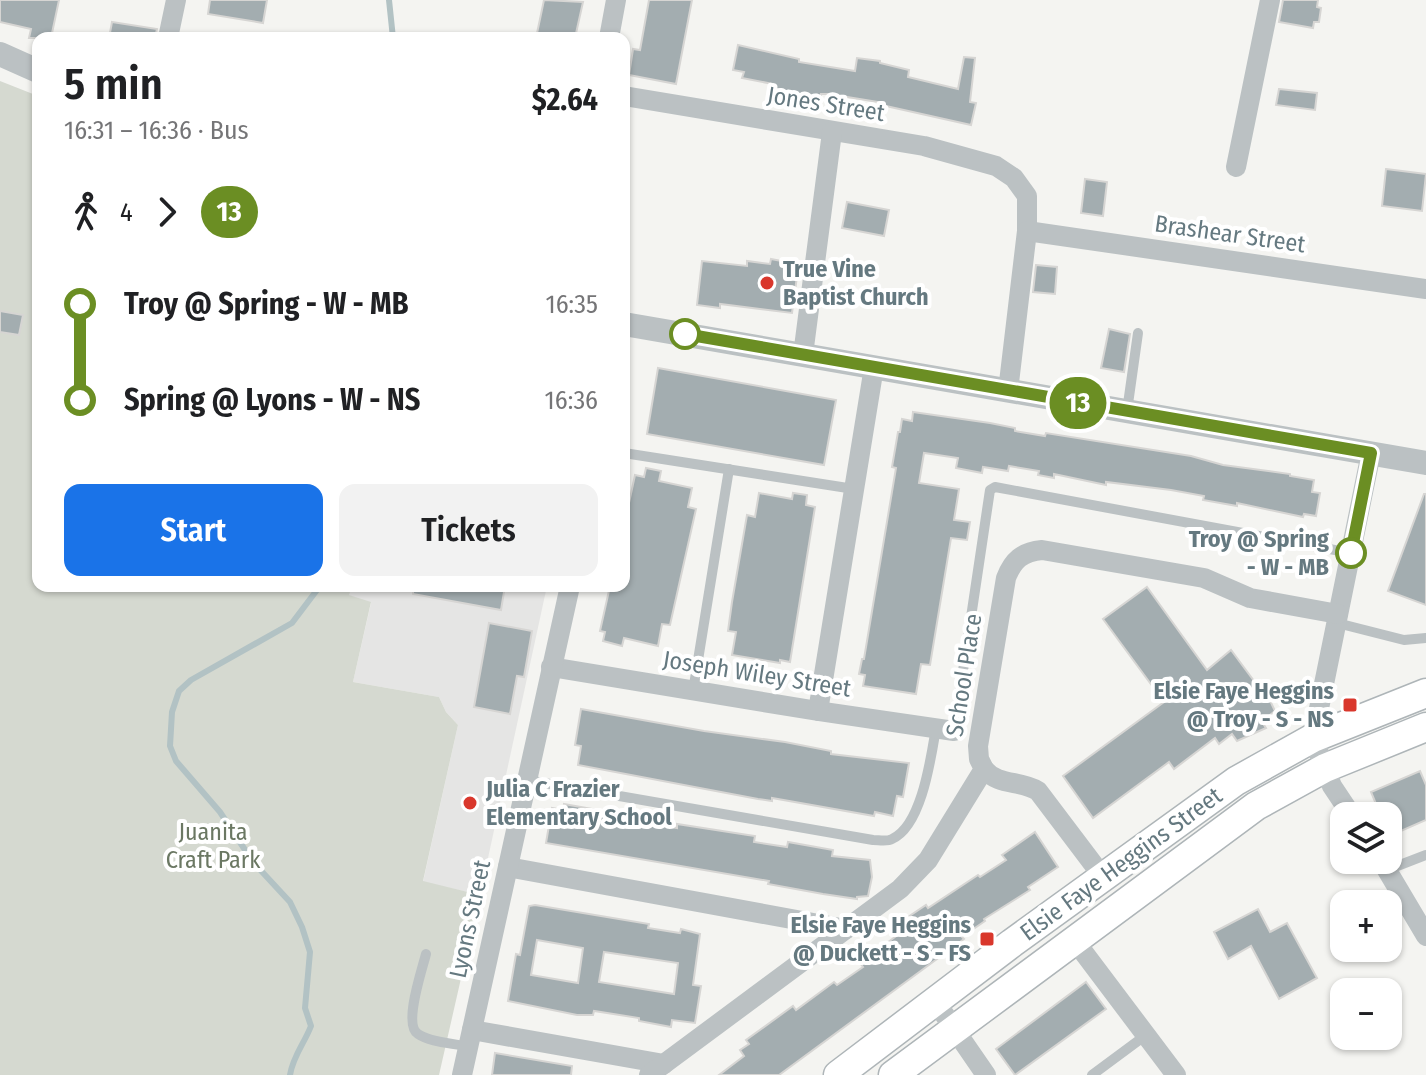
<!DOCTYPE html>
<meta charset="utf-8">
<style>
:root{--surface:#fff;--page:#f2f2f2;--text:#202124;--muted:#757577;--accent:#1a73e8}
body{margin:0;font-family:"Fira Sans Condensed",sans-serif;background:var(--page);color:var(--text);height:100vh;display:flex;flex-direction:column;font-size:30px;white-space:nowrap}
*{box-sizing:border-box;margin:0}
p{font-size:26px;color:var(--muted)}
.icon{flex:none;width:44px;height:44px;fill:none;stroke:currentColor;stroke-width:2;stroke-linecap:round;stroke-linejoin:round}
.map{position:relative;flex:1;overflow:hidden}
.details{position:absolute;left:32px;top:32px;width:598px;height:560px;display:flex;flex-direction:column;background:var(--surface);border-radius:16px;box-shadow:0 2px 6px #0004}
.details>*{flex:none}
.badge{padding:0 16px;border-radius:26px;font-size:28px;line-height:52px}
.fabs{position:absolute;left:1330px;top:802px;display:grid;gap:16px}
.fabs a{display:grid;place-items:center;width:72px;height:72px;border-radius:16px;background:var(--surface);box-shadow:0 2px 6px #0004;font-size:40px}
.map>.badge{position:absolute;translate:-50% -50%;box-shadow:0 0 0 4px #fff}
.legs{display:flex;align-items:center;gap:12px;height:88px;padding:0 32px;font-size:26px}
.legs p{margin-inline-start:auto}
.headline{display:flex;align-items:center;justify-content:space-between;height:136px;padding:0 32px}
h1{font-size:44px;font-weight:600;line-height:60px}
.cta{display:flex;gap:16px;margin-top:auto;padding:16px 32px}
.cta a{flex:1;height:92px;border-radius:16px;background:var(--accent);color:#fff;font-size:32px;font-weight:600;line-height:92px;text-align:center}
.cta a+a{background:var(--page);color:var(--text)}
ul{padding:0 32px;list-style:none}
li{display:flex;align-items:center;gap:28px;height:96px;font-size:30px}
li i{display:grid;place-items:center;width:12px;height:100%;margin:0 10px;background:currentColor}
li i::after{content:'';width:20px;height:20px;margin:-10px;border:6px solid;border-radius:50%;background:var(--surface)}
li p{margin-inline-start:auto}
li:first-child i{background:linear-gradient(#0000 50%,currentColor 0)}
li:last-child i{background:linear-gradient(currentColor 50%,#0000 0)}
.map>svg:first-child{display:block}
</style>
<div class="map">
<svg width="1426" height="1075" viewBox="0 0 1426 1075">
<rect width="100%" height="100%" fill="#f4f4f1"/>
<polygon fill="#e5e5e4" points="352,586 547,586 480,895 423,882 458,725 446,712 439,697 353,682 371,603 348,595"/>
<polygon fill="#d5d9d0" points="0,81 38,96 38,586 352,586 349,595 371,602 353,682 439,697 446,712 458,725 423,881 480,895 439,1075 0,1075"/>
<g fill="none" stroke-linecap="round" stroke-linejoin="round">
<g stroke="#b2c2c4" stroke-width="6">
<polyline points="389,0 393,38"/>
<path d="M 290,1075 C 293,1056 304,1044 311,1026 L 305,1008 L 310,952 L 302,927 L 290,902 L 253,862 L 220,812 L 176,761 L 170,746 L 172,712 L 179,691 L 191,680 L 292,623 L 320,586"/>
</g>
</g>
<g fill="#a3adb0" stroke="#d6d5d3" stroke-width="2" fill-rule="evenodd">
<polygon points="0,0 59,0 51,38 29,38 31,29 0,22"/>
<polygon points="210,0 267,0 263,23 208,14"/>
<polygon points="544,0 583,2 575,38 536,38"/>
<polygon points="649,0 692,0 676,84 629,75 633,49 640,50"/>
<polygon points="1283,0 1318,0 1317,7 1321,8 1319,22 1314,22 1313,28 1279,22"/>
<polygon points="112,22 157,29 155,38 109,38"/>
<polygon points="738,45 799,59 799,62 855,71 857,58 880,61 880,63 909,70 908,77 958,89 964,57 975,58 970,102 976,103 971,125 877,104 878,102 829,94 821,94 821,99 772,88 773,84 742,78 744,72 733,70"/>
<polygon points="1279,89 1317,93 1315,110 1276,105"/>
<polygon points="1386,169 1426,174 1422,211 1382,206"/>
<polygon points="1085,179 1107,182 1103,216 1081,213"/>
<polygon points="847,202 889,210 884,236 842,228"/>
<polygon points="771,259 787,262 786,267 798,269 792,313 720,304 720,308 697,305 702,261 747,266 747,261 770,264"/>
<polygon points="1036,265 1057,267 1055,294 1033,292"/>
<polygon points="0,311 23,315 19,335 0,332"/>
<polygon points="1109,329 1130,334 1124,372 1101,368"/>
<polygon points="658,368 836,400 824,465 647,434"/>
<polygon points="913,412 990,423 1015,428 1015,431 1045,436 1046,433 1191,456 1223,465 1290,474 1290,476 1314,480 1312,492 1320,493 1316,516 1304,514 1303,517 1237,503 1237,506 1203,500 1204,496 1171,490 1106,482 1106,485 1054,474 1054,478 1038,475 1039,471 1009,466 1008,471 983,467 982,473 956,468 958,458 924,453 919,483 959,489 954,520 970,522 967,540 951,538 930,665 921,664 916,694 863,686 865,675 859,674 862,659 864,659 896,468 892,467 898,432 900,432 902,419 912,421"/>
<polygon points="646,468 661,471 659,481 692,488 688,507 696,509 670,625 662,624 658,646 624,638 622,646 603,641 605,632 600,631 610,586 624,586 624,526 635,475 644,477"/>
<polygon points="759,493 792,499 793,493 807,495 806,505 815,507 790,662 780,660 780,663 732,655 736,632 728,631 732,602 747,515 755,517"/>
<polygon points="1424,494 1426,494 1426,605 1388,591"/>
<polygon points="413,586 505,586 501,610 413,594"/>
<polygon points="1147,587 1207,670 1231,650 1260,689 1263,686 1275,711 1270,715 1273,718 1264,725 1266,728 1237,741 1232,734 1219,744 1215,738 1174,769 1169,762 1093,818 1063,776 1164,702 1103,619"/>
<polygon points="489,623 532,631 524,677 517,676 510,714 474,707"/>
<polygon points="581,709 704,731 785,742 831,751 831,754 909,763 903,797 897,796 893,816 875,812 874,816 772,798 772,801 758,799 578,765 581,746 575,745"/>
<polygon points="1420,771 1426,785 1426,820 1401,831 1399,826 1388,831 1388,816 1381,816 1371,792"/>
<polygon points="564,804 643,818 642,822 677,828 677,824 748,835 755,836 754,842 787,847 788,842 833,850 832,856 870,860 872,877 868,896 857,897 857,899 823,894 768,884 769,881 546,843 552,808 563,810"/>
<polygon points="1035,832 1058,867 1028,887 1030,890 984,919 985,921 962,937 964,939 952,948 779,1075 719,1075 744,1056 740,1050 749,1044 746,1040 793,1006 796,1010 834,982 837,985 863,967 860,963 899,934 897,932 905,926 902,921 926,905 928,908 978,875 980,877 1006,860 1002,855"/>
<path d="M 535,905 L 649,924 L 648,928 L 680,933 L 681,929 L 700,934 L 693,985 L 701,986 L 695,1023 L 672,1020 L 671,1027 L 639,1021 L 639,1018 L 594,1011 L 593,1015 L 577,1015 L 508,1001 L 516,954 L 520,955 L 529,906 ZM 537,940 L 583,948 L 578,983 L 531,975 ZM 604,952 L 678,963 L 674,994 L 599,982 Z"/>
<polygon points="1258,909 1270,932 1287,923 1317,978 1279,999 1251,946 1228,959 1214,932"/>
<polygon points="1086,982 1106,1009 1015,1075 996,1049"/>
<polygon points="495,1053 572,1066 571,1075 492,1075"/>
</g>
<g fill="none" stroke-linecap="round" stroke-linejoin="round">
<defs>
<g id="secondary">
<polyline points="838,1075 1012,943 1236,781 1313,738 1426,693"/>
<polyline points="893,1075 1256,806 1325,768 1426,727"/>
</g>
</defs>
<use href="#secondary" stroke="#aeb5b8" stroke-width="31"/>
<g stroke="#bbc1c3" stroke-width="10">
<polyline points="1127,411 1138,333"/>
<polyline points="624,453 854,489"/>
<polyline points="1337,623 1404,640 1426,638"/>
<polyline points="693,691 729,469"/>
<polyline points="954,731 990,490 995,487 1351,553"/>
<path d="M 527,780 L 873,840 C 879,840 887,842 892,839 C 922,826 931,757 936,728"/>
<polyline points="1387,870 1426,855"/>
<path d="M 426,954 C 422,970 403,1025 418,1034 C 431,1043 454,1043 469,1047"/>
<polyline points="1092,1075 1146,1035"/>
</g>
<g stroke="#bbc1c3" stroke-width="20">
<polyline points="168,38 176,0"/>
<polyline points="609,38 616,0"/>
<polyline points="624,96 924,146 996,166 1014,178 1027,196 1027,231 1008,391"/>
<polyline points="1236,167 1270,0"/>
<polyline points="1027,231 1426,289"/>
<polyline points="803,355 832,132"/>
<polyline points="551,667 818,711 954,731"/>
<polyline points="818,711 874,367"/>
<path d="M 984,769 C 998,786 1020,780 1038,791 L 1103,877"/>
<polyline points="1352,816 1332,786 1313,738 1371,453"/>
<polyline points="1381,860 1426,936"/>
<polyline points="508,867 846,929"/>
<polyline points="1075,941 1176,1075"/>
<polyline points="935,1001 986,1075"/>
<polyline points="472,1030 664,1064"/>
<polyline points="462,1075 570,586"/>
<path d="M 649,1075 L 900,889 L 928,860 L 984,769 L 979,759 L 978,746 L 1006,578 C 1013,560 1022,552 1042,550 L 1204,578 L 1250,598 L 1338,614"/>
</g>
<g stroke="#bbc1c3" stroke-width="24">
<polyline points="0,54 38,71"/>
<polyline points="624,324 1426,463"/>
</g>
<use href="#secondary" stroke="#fff" stroke-width="28"/>
</g>
<g fill="none" stroke-linecap="round" stroke-linejoin="round">
<defs>
<polyline id="line-1" points="685,334 1371,453 1351,553"/>
</defs>
<use href="#line-1" stroke="#fff" stroke-width="18"/>
<use href="#line-1" stroke="#6b8e23" stroke-width="12"/>
</g>
<g fill="#d9372c" stroke="#fff" stroke-width="3">
<circle cx="767" cy="283" r="8"/>
<rect x="1342" y="697" width="16" height="16" rx="4"/>
<circle cx="470" cy="803" r="8"/>
<rect x="979" y="931" width="16" height="16" rx="4"/>
</g>
<g fill="#fff" stroke="#6b8e23" stroke-width="4">
<circle cx="685" cy="334" r="14"/>
<circle cx="1351" cy="553" r="14"/>
</g>
<g text-anchor="middle" stroke-width="8" stroke-linejoin="round" paint-order="stroke">
<g font-size="24" fill="#657980" stroke="#fff">
<text transform="translate(826 104) rotate(9)" y="8">Jones Street</text>
<text transform="translate(1230 234) rotate(8)" y="8">Brashear Street</text>
<text transform="translate(757 674) rotate(9)" y="8">Joseph Wiley Street</text>
<text transform="translate(964 675) rotate(-81)" y="8">School Place</text>
<text transform="translate(1121 864) rotate(-36)" y="8">Elsie Faye Heggins Street</text>
<text transform="translate(470 919) rotate(-78)" y="8">Lyons Street</text>
</g>
<g font-size="24" font-weight="bold" fill="#657980" stroke="#fff" text-anchor="start">
<text x="783" y="277">True Vine<tspan x="783" dy="28">Baptist Church</tspan></text>
<text x="1334" y="699" text-anchor="end">Elsie Faye Heggins<tspan x="1334" dy="28">@ Troy - S - NS</tspan></text>
<text x="486" y="797">Julia C Frazier<tspan x="486" dy="28">Elementary School</tspan></text>
<text x="971" y="933" text-anchor="end">Elsie Faye Heggins<tspan x="971" dy="28">@ Duckett - S - FS</tspan></text>
</g>
<g font-size="24" font-weight="bold" fill="#657980" stroke="#fff" text-anchor="end">
<text x="1329" y="547">Troy @ Spring<tspan x="1329" dy="28">- W - MB</tspan></text>
</g>
<g font-size="24" fill="#6b7863" stroke="#fff">
<text x="213" y="840">Juanita<tspan x="213" dy="28">Craft Park</tspan></text>
</g>
</g>
</svg>
<div class="fabs">
<a><svg class="icon" aria-label="layers" viewBox="0 0 24 24"><path d="M12 4l9 5-9 5-9-5zM3 14l9 5 9-5"/></svg></a>
<a>+</a>
<a>−</a>
</div>
<b class="badge" style="left:1078px;top:403px;background:#6b8e23;color:#fff">13</b>
<section class="details">
<div class="headline"><div><h1>5 min</h1><p>16:31 – 16:36 · Bus</p></div><b>$2.64</b></div>
<div class="legs"><svg class="icon" aria-label="walk" viewBox="0 0 24 24"><circle cx="13" cy="4" r="2"/><path d="M13 8l-2 6 4 7M11 14l-3 7M7 12l3-4h3l4 4"/></svg>4<svg class="icon" aria-label="forward" viewBox="0 0 24 24"><path d="M9 5l7 7-7 7"/></svg><b class="badge" style="background:#6b8e23;color:#fff">13</b></div>
<ul>
<li><i style="color:#6b8e23"></i><b>Troy @ Spring - W - MB</b><p>16:35</p></li>
<li><i style="color:#6b8e23"></i><b>Spring @ Lyons - W - NS</b><p>16:36</p></li>
</ul>
<div class="cta"><a>Start</a><a>Tickets</a></div>
</section>
</div>
